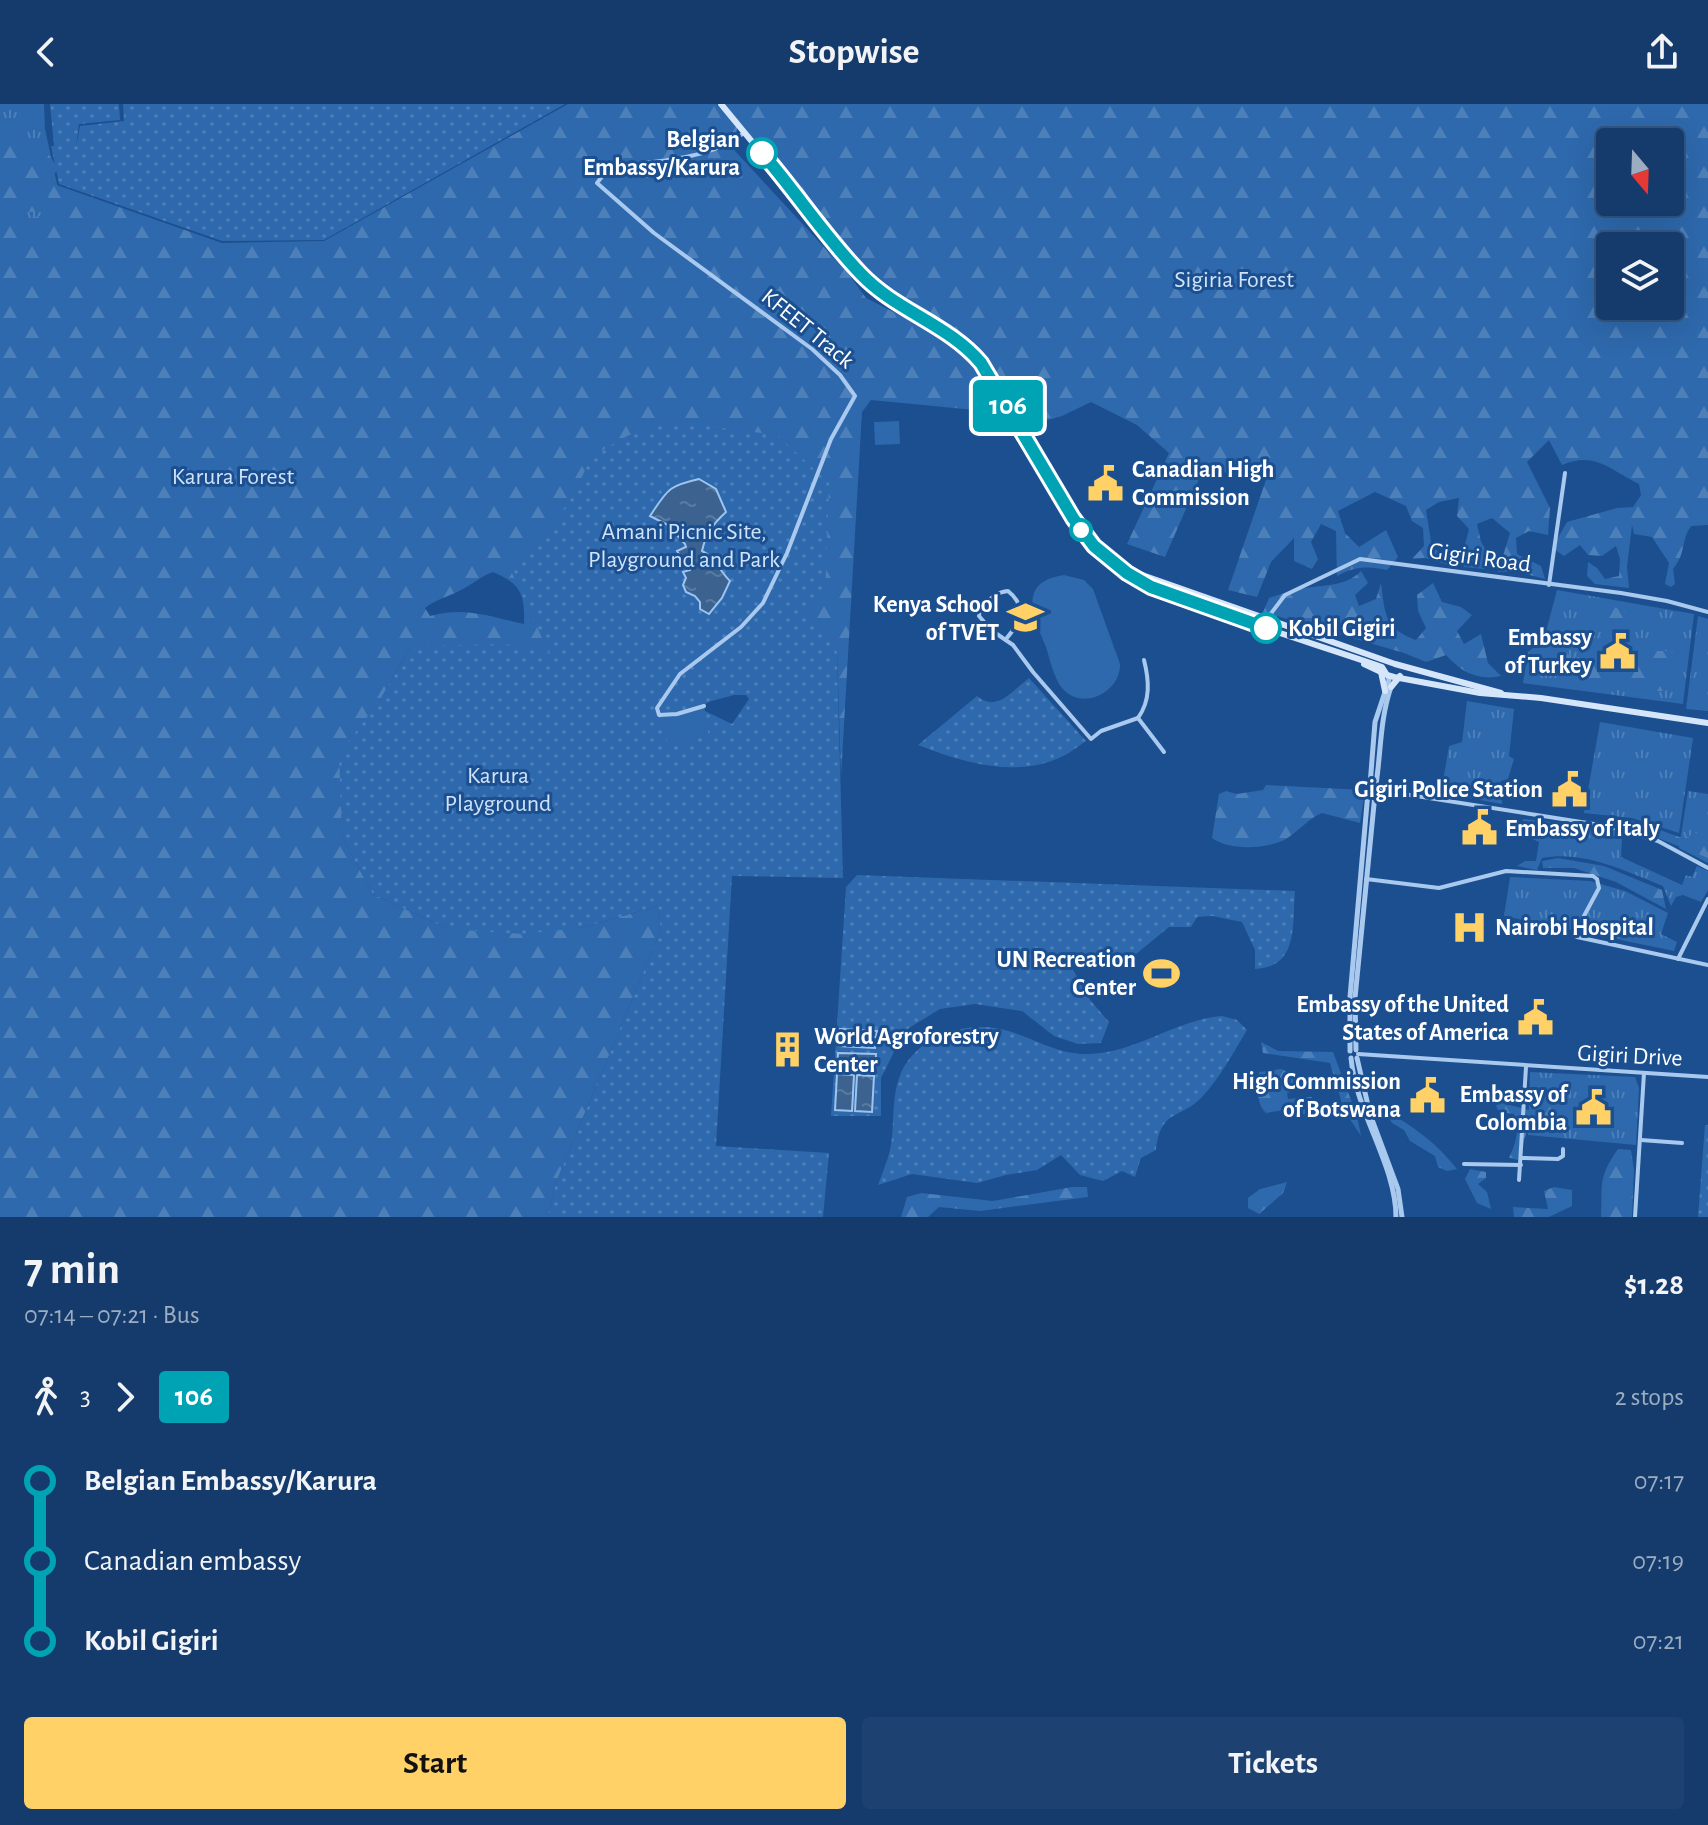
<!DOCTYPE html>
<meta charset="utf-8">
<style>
:root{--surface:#143b6b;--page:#1d4271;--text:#f1f3f6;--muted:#9dadc1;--line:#33557e;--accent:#ffd166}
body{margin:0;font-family:"Alegreya Sans",sans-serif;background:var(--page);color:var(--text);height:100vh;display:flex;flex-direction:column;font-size:30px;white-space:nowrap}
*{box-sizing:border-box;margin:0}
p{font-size:26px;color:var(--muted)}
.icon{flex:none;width:44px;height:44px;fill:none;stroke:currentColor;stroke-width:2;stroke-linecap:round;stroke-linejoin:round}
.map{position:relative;height:1113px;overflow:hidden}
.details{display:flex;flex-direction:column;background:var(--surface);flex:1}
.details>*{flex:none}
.badge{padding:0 16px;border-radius:6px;font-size:28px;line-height:52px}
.needle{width:52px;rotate:161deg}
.fabs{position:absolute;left:1596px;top:24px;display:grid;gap:16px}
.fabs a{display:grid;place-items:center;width:88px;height:88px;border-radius:8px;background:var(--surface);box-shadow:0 8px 32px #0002,0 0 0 2px var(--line);font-size:40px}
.map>.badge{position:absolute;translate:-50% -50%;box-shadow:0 0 0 4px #fff}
.legs{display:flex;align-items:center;gap:12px;height:88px;padding:0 24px;font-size:26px}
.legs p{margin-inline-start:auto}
.overview{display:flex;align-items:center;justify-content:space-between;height:136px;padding:0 24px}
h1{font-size:44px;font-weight:600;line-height:60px}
.action{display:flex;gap:16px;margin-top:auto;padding:16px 24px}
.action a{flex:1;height:92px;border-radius:8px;background:var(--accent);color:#111;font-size:32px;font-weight:600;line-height:92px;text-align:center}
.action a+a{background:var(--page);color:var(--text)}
ul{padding:0 24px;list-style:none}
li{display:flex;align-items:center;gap:28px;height:80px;font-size:30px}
li i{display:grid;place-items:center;width:12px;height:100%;margin:0 10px;background:currentColor}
li i::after{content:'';width:20px;height:20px;margin:-10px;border:6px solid;border-radius:50%;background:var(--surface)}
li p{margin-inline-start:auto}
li:first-child i{background:linear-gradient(#0000 50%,currentColor 0)}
li:last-child i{background:linear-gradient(currentColor 50%,#0000 0)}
header{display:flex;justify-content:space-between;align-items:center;height:104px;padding:0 24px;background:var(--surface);font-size:36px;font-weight:600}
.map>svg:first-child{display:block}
</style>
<header><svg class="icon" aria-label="back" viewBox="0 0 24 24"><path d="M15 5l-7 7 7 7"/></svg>Stopwise<svg class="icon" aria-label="share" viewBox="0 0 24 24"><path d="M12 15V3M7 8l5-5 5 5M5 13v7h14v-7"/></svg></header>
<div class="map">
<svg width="1708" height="1113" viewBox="0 0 1708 1113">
<defs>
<pattern id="grass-tufts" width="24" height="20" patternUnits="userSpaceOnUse" patternTransform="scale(2)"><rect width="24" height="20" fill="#2e69ad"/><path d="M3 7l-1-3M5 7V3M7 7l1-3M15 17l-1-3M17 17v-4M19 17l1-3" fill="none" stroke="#4d80b9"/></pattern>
<pattern id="forest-firs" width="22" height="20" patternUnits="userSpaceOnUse" patternTransform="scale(2)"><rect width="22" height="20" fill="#2e69ad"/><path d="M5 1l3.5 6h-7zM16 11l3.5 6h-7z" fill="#4d80b9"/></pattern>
<pattern id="park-dots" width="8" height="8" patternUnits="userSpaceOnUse" patternTransform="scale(2)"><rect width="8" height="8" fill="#2e69ad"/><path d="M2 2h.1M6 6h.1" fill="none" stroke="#4d80b9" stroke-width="1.8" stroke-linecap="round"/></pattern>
<pattern id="water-ripples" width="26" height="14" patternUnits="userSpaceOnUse" patternTransform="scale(2)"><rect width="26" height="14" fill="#3c6290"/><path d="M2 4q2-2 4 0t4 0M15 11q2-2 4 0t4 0" fill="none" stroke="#597aa1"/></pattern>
</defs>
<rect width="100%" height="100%" fill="#1b4f8f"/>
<g fill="url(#grass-tufts)">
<polygon points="0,0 44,0 45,25 63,108 0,122"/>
<polygon points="1557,486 1694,510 1683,600 1523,579 1528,548 1544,535"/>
<polygon points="1698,512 1708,515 1708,607 1686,605"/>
<polygon points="1467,597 1514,605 1509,652 1514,655 1508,675 1501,677 1502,700 1441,689 1449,642 1462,638"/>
<polygon points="1600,618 1693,634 1679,729 1632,714 1584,709"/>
<polygon points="1688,687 1708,690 1708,759 1679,744"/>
<path d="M 1523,715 L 1600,723 L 1600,734 L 1622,735 L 1621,753 L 1682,781 L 1686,771 L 1692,773 L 1697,762 L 1708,767 L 1708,786 L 1701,798 L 1683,791 L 1676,793 L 1671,802 L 1663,782 C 1625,767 1583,746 1542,754 L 1537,766 L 1517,762 L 1525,757 L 1536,757 L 1539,738 L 1521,730 Z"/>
<polygon points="1510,773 1590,777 1625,787 1668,809 1661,830 1677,838 1674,847 1504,812"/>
<polygon points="1530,968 1635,973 1639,984 1636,1041 1528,1031"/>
</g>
<g fill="url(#forest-firs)" fill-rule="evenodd">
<path d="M 568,0 L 716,0 L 728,12 L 718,0 L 1708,0 L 1708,421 L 1691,422 C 1680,438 1687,448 1673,465 L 1675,480 L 1671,483 L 1665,480 L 1669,459 L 1652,433 L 1634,430 L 1632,421 L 1627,463 L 1629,484 L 1595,480 L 1587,472 L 1588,458 L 1597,464 L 1605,475 L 1619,472 L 1620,455 L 1616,442 L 1602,452 L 1588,451 L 1580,441 L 1564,452 L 1552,444 L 1567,418 L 1617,404 L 1633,403 L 1641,391 L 1639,380 C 1610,366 1595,347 1562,361 L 1549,336 L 1527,358 L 1550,404 L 1548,431 L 1529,427 L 1516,434 L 1517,450 L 1541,462 L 1545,475 L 1515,467 L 1498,468 L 1510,429 L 1492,414 L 1477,420 L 1481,438 L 1493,457 L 1484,465 L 1464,463 L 1463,448 L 1469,425 L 1457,412 L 1459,394 L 1439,398 L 1426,406 L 1432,444 L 1452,454 L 1449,461 L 1425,454 L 1412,455 L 1424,442 L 1423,424 L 1412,417 L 1406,402 L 1375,388 L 1338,407 L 1345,429 L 1359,443 L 1386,426 L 1398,453 L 1387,466 C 1368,462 1355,462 1337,472 L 1336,427 L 1321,420 L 1311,438 L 1318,455 L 1312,465 L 1294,457 L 1294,434 L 1271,458 L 1257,493 L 1228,486 L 1267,373 L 1203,366 L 1165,453 L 1127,440 L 1169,349 L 1137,321 L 1091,298 L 1062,312 L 1030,321 L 1013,315 L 963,239 L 879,187 L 738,22 L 733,39 L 735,47 L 847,168 L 866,194 L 958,241 L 1002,304 L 975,306 L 871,296 L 862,308 L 841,673 L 837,548 L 697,577 L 658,599 L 411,542 L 380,596 L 342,733 L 373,790 L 448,825 L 580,824 L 658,802 L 661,826 L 555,1081 L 548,1113 L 0,1113 L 0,120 L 45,111 L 51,79 L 222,139 L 324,137 ZM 1610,38 L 1670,38 L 1670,98 L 1610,98 ZM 1610,142 L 1670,142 L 1670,202 L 1610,202 ZM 493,468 C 521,480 525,490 524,520 C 491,513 464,502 430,512 L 425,504 C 435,496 447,493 459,487 C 472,481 479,473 493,468 Z"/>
<path d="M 19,34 C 38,40 50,47 58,66 L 43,81 L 40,106 L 0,114 L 0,36 Z"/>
<path d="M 1361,467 L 1368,479 L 1355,491 L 1359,502 L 1376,495 L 1381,479 C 1385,510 1384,524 1416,536 L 1426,524 L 1418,507 L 1417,491 L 1433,479 L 1442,498 L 1461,503 L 1472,511 L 1457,527 L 1464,540 L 1481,530 L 1488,559 L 1501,572 C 1478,577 1461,568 1446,551 L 1426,558 L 1404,549 L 1263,508 L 1269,494 C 1279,491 1290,487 1300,485 C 1323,480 1344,484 1361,467 Z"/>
<path d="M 1586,500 C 1603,500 1621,501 1632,516 L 1618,516 L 1616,555 L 1643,537 L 1647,547 L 1668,547 L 1676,550 L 1670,565 L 1666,587 L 1645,587 L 1623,571 L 1607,584 L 1593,581 L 1589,573 L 1581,579 L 1555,576 L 1553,559 L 1559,533 L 1570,535 L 1567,547 L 1571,558 L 1579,552 L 1581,532 L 1595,538 L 1586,560 L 1592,561 C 1600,549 1604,523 1598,509 L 1579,506 Z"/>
<path d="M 1266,681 L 1365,686 L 1360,719 L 1322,709 C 1309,714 1299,727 1286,735 C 1268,745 1229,747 1212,734 L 1219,690 L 1226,687 L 1237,690 L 1263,686 Z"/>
<polygon points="1605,716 1635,717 1685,735 1695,728 1708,744 1708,754 1628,722 1620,732 1604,733"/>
<polygon points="1558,754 1604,762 1662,786 1666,805 1616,778 1574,764 1543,764 1542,757"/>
<polygon points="1261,938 1278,947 1333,948 1357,1012 1361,1032 1344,1006 1330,959 1263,949"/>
<path d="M 1281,965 L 1301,974 L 1294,987 L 1287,989 L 1288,995 L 1311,993 L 1320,999 L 1309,1012 L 1290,1005 L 1266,1009 C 1255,998 1258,983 1259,968 Z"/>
<path d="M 1534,996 L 1539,1009 L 1549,1002 L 1555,1009 L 1551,1026 L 1537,1022 L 1527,1027 L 1518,1056 L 1509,1054 C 1516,1039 1520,1026 1514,1010 L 1499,1008 L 1494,997 L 1529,1006 Z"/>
<path d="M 1385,1007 C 1413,1021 1437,1040 1457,1065 L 1447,1067 L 1438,1063 L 1435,1052 L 1410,1037 L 1404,1026 L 1392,1019 Z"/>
<path d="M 1618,1045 L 1631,1046 L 1634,1066 L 1632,1113 L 1601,1113 C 1603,1080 1597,1075 1618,1045 Z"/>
<polygon points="1470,1065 1486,1068 1486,1074 1478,1080 1487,1088 1491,1105 1477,1099 1465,1075"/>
<polygon points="1287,1078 1283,1089 1259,1110 1248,1104 1248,1094 1260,1085"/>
<polygon points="1072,1083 1087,1083 1088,1093 980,1107 939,1103 928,1113 901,1113 907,1093 921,1089 993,1097"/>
<polygon points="1554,1083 1572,1086 1572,1102 1549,1113 1514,1113 1513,1103 1548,1105 1544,1087"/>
</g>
<g fill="url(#park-dots)" fill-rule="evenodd">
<polygon points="50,0 119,0 120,16 79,20 76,43 80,22 124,17 123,0 565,0 324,136 222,137 59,80 51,42 54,42"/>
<path d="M 674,318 L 777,331 L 829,379 L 825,493 L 803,508 L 837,548 L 843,774 L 732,772 L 716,1042 L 829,1049 L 823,1113 L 548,1113 L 555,1081 L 661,826 L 658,802 L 580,824 L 523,830 L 448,825 L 373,790 L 342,733 L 339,650 L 380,596 L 411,542 L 505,540 L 549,549 L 511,467 L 550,425 L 572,393 L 592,352 L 629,331 ZM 734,591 L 746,591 L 749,595 L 732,620 L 705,607 L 704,602 L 708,598 Z"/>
<path d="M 1029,574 L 1086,637 C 1077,643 1069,650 1059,654 C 1014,674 961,658 918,641 L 977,592 C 997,609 1012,587 1029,574 Z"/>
<path d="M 857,771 L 1295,787 C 1292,821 1299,863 1255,865 L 1255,846 L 1242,818 L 1212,812 L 1197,813 L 1191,823 L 1169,823 L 1136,850 L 1074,857 L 1072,864 L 1090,896 L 1109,918 L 1101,939 L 1078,940 L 1054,932 L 1022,907 L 975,900 L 940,905 L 909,924 L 896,944 L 881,974 L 881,1012 L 831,1012 L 846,783 Z"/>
<path d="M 1222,912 L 1237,916 L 1247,926 C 1233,949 1220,974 1202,993 C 1180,1016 1161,1004 1156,1046 L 1141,1054 L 1135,1073 L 1122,1067 L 1103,1077 L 1080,1071 L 1061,1051 L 1037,1066 L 1006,1071 L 977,1079 L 912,1070 L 878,1081 C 882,1070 887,1058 890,1046 C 895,1023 891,997 899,974 C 913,934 962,917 1000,925 C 1030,931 1056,951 1088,950 C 1137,949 1174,916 1222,912 Z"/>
<polygon points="1705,1021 1708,1021 1708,1113 1698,1113"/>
</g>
<g fill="#2e69ad">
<polygon points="899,317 900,340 875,341 874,318"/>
<path d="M 1064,471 L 1084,476 L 1093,485 L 1120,560 C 1121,588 1082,608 1062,584 C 1054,574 1050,556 1046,543 C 1034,513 1016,478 1064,471 Z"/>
<polygon points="701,605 709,631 669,643 661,617"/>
</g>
<g fill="url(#water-ripples)" stroke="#9cc4f0" stroke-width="2">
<path d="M 699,375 L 716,385 L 726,408 C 713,420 706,429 702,447 C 716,453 719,467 730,477 L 722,494 L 709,510 L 700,505 L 700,498 L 695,492 L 686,488 L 683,481 L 686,474 L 683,468 L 690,466 L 691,457 L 682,455 L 677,447 L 686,443 L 685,440 L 668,421 L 650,412 C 668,385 668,382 699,375 Z"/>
<polygon points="840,925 877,927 876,933 845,933 846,937 875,938 875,944 839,942"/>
<polygon points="838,949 876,950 875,965 837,964"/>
<polygon points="837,970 854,971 852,1007 835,1006"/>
<polygon points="857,971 874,972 872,1008 855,1007"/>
</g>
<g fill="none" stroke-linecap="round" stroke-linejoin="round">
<g stroke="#a9c9ee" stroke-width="4">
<polyline points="1549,481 1565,369"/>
<polyline points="1257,521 1266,516 1285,491 1360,455 1621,489 1667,497 1708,508"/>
<path d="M 1006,535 C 1020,519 1027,502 1008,487 C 996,488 989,496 980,504 L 979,512 L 991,526 L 1013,541 L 1033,568 L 1091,635 L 1101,627 L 1138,614"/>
<path d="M 704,602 L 677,610 L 659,611 L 657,604 L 680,570 L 741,523 L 763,499 L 787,449 L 831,335 L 855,292 L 840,271 L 812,245 L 654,129 L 597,79 L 604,70 L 614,64 C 657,55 709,57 744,29"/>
<path d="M 1138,614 C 1151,596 1149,576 1144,556"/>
<polyline points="1138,614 1164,648"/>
<polyline points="1378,686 1613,723 1658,737 1708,764"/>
<polyline points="1366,775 1439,784 1506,767 1593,772 1597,775 1599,784 1584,812"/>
<polyline points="1577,833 1708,861"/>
<polyline points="1678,855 1708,795"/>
<polyline points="1358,950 1708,973"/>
<polyline points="1641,1036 1682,1039"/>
<polyline points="1522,1054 1558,1055 1563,1052 1563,1045"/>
<polyline points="1464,1060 1521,1061"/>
<polyline points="1519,1076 1526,963"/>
<polyline points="1635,1113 1644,969"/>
</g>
<g stroke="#a9c9ee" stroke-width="5">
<circle cx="1373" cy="685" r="5.5"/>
<polyline points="1370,681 1375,618 1389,576 1388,571"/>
<path d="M 1376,681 C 1381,647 1380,615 1391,583"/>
<polyline points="1356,946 1355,894 1375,690"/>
<polyline points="1350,947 1350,893 1368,688"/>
<path d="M 1351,954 C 1356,1009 1396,1061 1396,1113"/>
<polyline points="1357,954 1370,1010 1398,1085 1402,1113"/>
</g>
<g stroke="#d6e6fa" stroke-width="6">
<path d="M 721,0 L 861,170 L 901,203 L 949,230 L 972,249 L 994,277 L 1084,431 C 1121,475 1167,488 1220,508 C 1273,528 1328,544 1382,563 L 1387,571 L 1394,573 L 1480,589 L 1541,594 L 1708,619"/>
<polyline points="1128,466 1395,560 1501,589"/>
<polyline points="1364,560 1381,568 1385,587"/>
<polyline points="1391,583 1400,572"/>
</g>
</g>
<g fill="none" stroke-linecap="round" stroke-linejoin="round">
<defs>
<path id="line-1" d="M 762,49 C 796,88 825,133 861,170 C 896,207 948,220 981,259 L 1073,414 L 1094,442 L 1127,469 L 1151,483 L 1266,524"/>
</defs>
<use href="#line-1" stroke="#fff" stroke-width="18"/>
<use href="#line-1" stroke="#00a3b4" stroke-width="12"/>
</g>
<defs>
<symbol id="civic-bare" viewBox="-9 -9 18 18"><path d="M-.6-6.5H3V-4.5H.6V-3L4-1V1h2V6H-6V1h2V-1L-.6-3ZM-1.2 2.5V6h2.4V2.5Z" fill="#ffd166" stroke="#1b4f8f" stroke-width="2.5" paint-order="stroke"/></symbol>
<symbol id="university-bare" viewBox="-9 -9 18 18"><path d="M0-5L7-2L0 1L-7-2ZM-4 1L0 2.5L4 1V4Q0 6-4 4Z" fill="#ffd166" stroke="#1b4f8f" stroke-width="2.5" paint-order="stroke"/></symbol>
<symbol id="hospital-bare" viewBox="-9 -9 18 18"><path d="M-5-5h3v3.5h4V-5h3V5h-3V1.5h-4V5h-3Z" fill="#ffd166" stroke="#1b4f8f" stroke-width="2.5" paint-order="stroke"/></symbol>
<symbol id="stadium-bare" viewBox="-9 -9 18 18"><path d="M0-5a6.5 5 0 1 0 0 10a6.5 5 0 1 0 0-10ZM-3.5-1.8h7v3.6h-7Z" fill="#ffd166" stroke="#1b4f8f" stroke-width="2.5" paint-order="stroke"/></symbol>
<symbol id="building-bare" viewBox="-9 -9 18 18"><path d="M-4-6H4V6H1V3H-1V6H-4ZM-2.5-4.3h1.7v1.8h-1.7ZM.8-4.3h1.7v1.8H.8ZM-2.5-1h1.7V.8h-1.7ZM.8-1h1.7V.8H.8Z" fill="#ffd166" stroke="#1b4f8f" stroke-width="2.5" paint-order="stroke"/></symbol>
</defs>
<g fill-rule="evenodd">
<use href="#civic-bare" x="1080" y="354" width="51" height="51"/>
<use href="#university-bare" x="1000" y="488" width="51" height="51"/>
<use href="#civic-bare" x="1592" y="522" width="51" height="51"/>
<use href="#civic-bare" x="1544" y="660" width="51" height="51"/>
<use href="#civic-bare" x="1454" y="698" width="51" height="51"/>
<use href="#hospital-bare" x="1444" y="798" width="51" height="51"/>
<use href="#stadium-bare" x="1136" y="844" width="51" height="51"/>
<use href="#civic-bare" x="1510" y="888" width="51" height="51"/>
<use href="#building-bare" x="762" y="920" width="51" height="51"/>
<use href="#civic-bare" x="1402" y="966" width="51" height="51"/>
<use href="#civic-bare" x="1568" y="978" width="51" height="51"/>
</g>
<g fill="#fff" stroke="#00a3b4" stroke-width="4">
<circle cx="762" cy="49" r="14"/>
<circle cx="1081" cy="426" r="10"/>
<circle cx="1266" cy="524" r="14"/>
</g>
<g text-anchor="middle" stroke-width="6" stroke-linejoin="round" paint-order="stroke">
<g font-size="24" font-weight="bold" fill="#fff" stroke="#1b4f8f" text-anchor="end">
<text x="740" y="43">Belgian<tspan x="740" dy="28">Embassy/Karura</tspan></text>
<text x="1288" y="532" text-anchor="start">Kobil Gigiri</text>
</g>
<g font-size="24" fill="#cfe3fa" stroke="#1b4f8f">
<text x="1234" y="183">Sigiria Forest</text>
<text x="233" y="380">Karura Forest</text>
<text x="684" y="435">Amani Picnic Site,<tspan x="684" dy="28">Playground and Park</tspan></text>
<text x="498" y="679">Karura<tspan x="498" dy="28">Playground</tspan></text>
</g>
<g font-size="24" fill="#fff" stroke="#1b4f8f">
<text transform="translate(808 224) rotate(39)" y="8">KFEET Track</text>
<text transform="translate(1480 453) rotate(8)" y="8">Gigiri Road</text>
<text transform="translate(1630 951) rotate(3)" y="8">Gigiri Drive</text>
</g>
<g font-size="24" font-weight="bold" fill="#fff" stroke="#1b4f8f" text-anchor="end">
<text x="1132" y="373" text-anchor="start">Canadian High<tspan x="1132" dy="28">Commission</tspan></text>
<text x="999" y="508">Kenya School<tspan x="999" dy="28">of TVET</tspan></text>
<text x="1592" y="541">Embassy<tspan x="1592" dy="28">of Turkey</tspan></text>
<text x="1543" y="693">Gigiri Police Station</text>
<text x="1505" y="732" text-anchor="start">Embassy of Italy</text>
<text x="1495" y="831" text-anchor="start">Nairobi Hospital</text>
<text x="1136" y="863">UN Recreation<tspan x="1136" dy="28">Center</tspan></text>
<text x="1509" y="908">Embassy of the United<tspan x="1509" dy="28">States of America</tspan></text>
<text x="814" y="940" text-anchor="start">World Agroforestry<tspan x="814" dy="28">Center</tspan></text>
<text x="1401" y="985">High Commission<tspan x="1401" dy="28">of Botswana</tspan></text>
<text x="1567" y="998">Embassy of<tspan x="1567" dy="28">Colombia</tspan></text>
</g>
</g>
</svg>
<div class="fabs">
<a><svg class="needle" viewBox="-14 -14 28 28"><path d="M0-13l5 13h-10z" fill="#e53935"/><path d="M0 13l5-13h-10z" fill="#9dadc1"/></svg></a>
<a><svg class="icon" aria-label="layers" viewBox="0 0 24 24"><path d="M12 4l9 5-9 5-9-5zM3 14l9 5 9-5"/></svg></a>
</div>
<b class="badge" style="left:1008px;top:302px;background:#00a3b4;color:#fff">106</b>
</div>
<section class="details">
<div class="overview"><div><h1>7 min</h1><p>07:14 – 07:21 · Bus</p></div><b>$1.28</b></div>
<div class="legs"><svg class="icon" aria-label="walk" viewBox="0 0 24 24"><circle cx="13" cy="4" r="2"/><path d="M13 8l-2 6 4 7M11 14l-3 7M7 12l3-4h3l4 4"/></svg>3<svg class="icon" aria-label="forward" viewBox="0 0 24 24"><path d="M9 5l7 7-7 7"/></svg><b class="badge" style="background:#00a3b4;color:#fff">106</b><p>2 stops</p></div>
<ul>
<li><i style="color:#00a3b4"></i><b>Belgian Embassy/Karura</b><p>07:17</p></li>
<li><i style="color:#00a3b4"></i><span>Canadian embassy</span><p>07:19</p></li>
<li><i style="color:#00a3b4"></i><b>Kobil Gigiri</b><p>07:21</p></li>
</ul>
<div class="action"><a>Start</a><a>Tickets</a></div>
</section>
